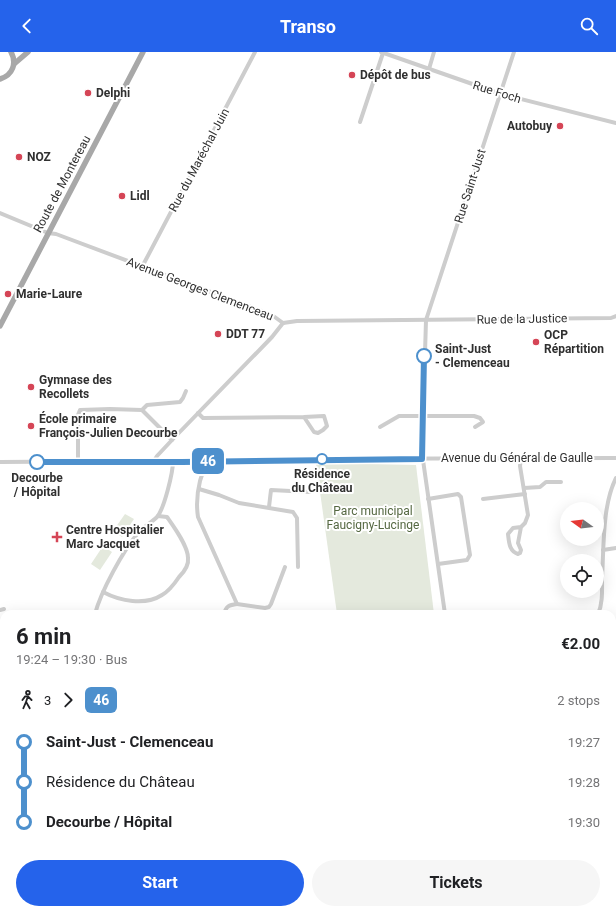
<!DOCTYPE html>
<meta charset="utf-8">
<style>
:root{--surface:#fff;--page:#f6f6f6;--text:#202124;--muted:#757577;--accent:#2563eb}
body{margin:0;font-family:Roboto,sans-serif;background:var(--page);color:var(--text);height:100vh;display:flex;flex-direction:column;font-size:15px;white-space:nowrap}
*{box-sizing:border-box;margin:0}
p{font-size:13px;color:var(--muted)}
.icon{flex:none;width:22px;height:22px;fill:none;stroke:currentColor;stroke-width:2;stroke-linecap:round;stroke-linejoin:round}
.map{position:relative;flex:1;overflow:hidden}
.details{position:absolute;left:0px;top:558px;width:616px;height:304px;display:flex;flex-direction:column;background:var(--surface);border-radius:12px 12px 0 0;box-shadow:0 4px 16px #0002}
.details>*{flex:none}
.badge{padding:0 8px;border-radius:6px;font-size:14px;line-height:26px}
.needle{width:26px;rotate:285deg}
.controls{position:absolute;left:560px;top:450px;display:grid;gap:8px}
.controls a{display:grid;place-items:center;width:44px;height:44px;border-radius:50%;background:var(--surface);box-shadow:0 4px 16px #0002;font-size:20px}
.map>.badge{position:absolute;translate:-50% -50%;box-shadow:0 0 0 2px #fff}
.legs{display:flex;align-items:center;gap:6px;height:44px;padding:0 16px;font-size:13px}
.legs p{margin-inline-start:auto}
.summary{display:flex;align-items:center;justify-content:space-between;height:68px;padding:0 16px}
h1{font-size:22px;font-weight:700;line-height:30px}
.button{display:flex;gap:8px;margin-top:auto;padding:8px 16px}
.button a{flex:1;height:46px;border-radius:24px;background:var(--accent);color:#fff;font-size:16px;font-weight:700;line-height:46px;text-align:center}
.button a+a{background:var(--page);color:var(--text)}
ul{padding:0 16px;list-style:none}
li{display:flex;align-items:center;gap:14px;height:40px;font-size:15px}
li i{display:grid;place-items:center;width:6px;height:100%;margin:0 5px;background:currentColor}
li i::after{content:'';width:10px;height:10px;margin:-5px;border:3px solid;border-radius:50%;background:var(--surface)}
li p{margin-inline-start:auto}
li:first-child i{background:linear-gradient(#0000 50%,currentColor 0)}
li:last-child i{background:linear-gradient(currentColor 50%,#0000 0)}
header{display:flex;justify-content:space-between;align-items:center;height:52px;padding:0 16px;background:var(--accent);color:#fff;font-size:18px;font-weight:700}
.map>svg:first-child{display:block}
</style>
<header><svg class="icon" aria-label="back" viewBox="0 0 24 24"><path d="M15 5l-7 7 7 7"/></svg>Transo<svg class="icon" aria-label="search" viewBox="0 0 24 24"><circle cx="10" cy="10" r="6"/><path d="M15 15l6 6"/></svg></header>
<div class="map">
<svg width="616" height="862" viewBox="0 0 616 862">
<rect width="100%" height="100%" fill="#fff"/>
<g fill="#e4e9dd">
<polygon points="316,411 416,413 434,562 337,562"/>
<polygon points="125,462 134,467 122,485 113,479"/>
<polygon points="103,494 112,500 100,518 91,512"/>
<polygon points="110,858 234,858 226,862 113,862"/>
</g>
<g fill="#cee0e9">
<polygon points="616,741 616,822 612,823 612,742"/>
<polygon points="270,858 451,858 442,862 262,862"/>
</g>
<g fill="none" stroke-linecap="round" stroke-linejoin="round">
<g stroke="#cdcdcd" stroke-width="4">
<polyline points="381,0 501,42 616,71"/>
<polyline points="429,17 434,0"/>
<polyline points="360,70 383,1"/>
<polyline points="0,161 48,181 56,182 272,263 283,271"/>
<polyline points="142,215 255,0"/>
<polyline points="283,271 297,269 611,266 616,264"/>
<polyline points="142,358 147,353 180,350 183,346 186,339"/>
<polyline points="142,358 172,388"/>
<polyline points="198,361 203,366 304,365 314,380 318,381 323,378 327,374 324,364 304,365"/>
<polyline points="380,375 399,364 474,364 480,366 483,370 475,375"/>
<path d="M 521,406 L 520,414 L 528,463 L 525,471 L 521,475 L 513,476 L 508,482 C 509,490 509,499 518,502 L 520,501 L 521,498 L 518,491 L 521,475"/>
<polyline points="78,409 78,363 80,358 110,357 142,358"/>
<polyline points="154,409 157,404 172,388 272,285 283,271"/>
<path d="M 204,409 C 205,417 202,422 200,429 C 197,441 196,452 198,465 L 237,552 L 265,556 L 269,555 L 271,552 L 285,515"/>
<polyline points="0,410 142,409 182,410 295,407 616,406"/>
<polyline points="524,436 540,435 546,430 561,430"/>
<polyline points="199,437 219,443 239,451 293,460 297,466 298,515"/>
<polyline points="428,447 458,442 461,445 470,503 467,508 438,512"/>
<polyline points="483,447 525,442"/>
<polyline points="269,455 271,438 310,440"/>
<polyline points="603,498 616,496"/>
<path d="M 103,540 C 120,549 145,554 162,543 C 169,539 175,531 179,525 C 184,520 189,513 188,506 C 188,494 174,475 167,465 L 158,464"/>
<polyline points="0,558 4,557"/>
<path d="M 95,562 C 101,539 123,499 138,481 C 143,475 151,471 157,465 C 164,457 173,421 173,409"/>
<path d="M 224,562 C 226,554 229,553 237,552"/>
<polyline points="445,562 422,401 426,268 514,0"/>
<path d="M 598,562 C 603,551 602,538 602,526 C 604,495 602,454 616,426"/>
<polyline points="612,576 616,576"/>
<polyline points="0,728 4,732"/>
<polyline points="0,774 4,775"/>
<polyline points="0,808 4,807"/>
<polyline points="612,828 616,828"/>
<polyline points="101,858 104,862"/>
<polyline points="561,858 561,862"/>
<polyline points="469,862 476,858"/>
</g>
<g stroke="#a8a8a8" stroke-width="5.5">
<polyline points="14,12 28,0"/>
<path d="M 0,27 C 13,23 17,11 11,0"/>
<polyline points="0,274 143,0"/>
<polyline points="612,725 616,724"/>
<polyline points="238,862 246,858"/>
</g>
</g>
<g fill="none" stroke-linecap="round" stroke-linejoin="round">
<defs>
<polyline id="line-1" points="37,410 182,410 422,407 424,304"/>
</defs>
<use href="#line-1" stroke="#fff" stroke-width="9"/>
<use href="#line-1" stroke="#4d90cd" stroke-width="6"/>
</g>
<g fill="#d54556" stroke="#fff" stroke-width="1.5">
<circle cx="352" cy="23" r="4"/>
<circle cx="88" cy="41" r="4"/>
<circle cx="560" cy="74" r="4"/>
<circle cx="19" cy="105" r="4"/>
<circle cx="122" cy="144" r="4"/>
<circle cx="8" cy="242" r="4"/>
<circle cx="218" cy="282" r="4"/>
<circle cx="536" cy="290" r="4"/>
<circle cx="31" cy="335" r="4"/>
<circle cx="31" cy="374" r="4"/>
<path d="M55 479h4v4h4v4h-4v4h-4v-4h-4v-4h4z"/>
</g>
<g fill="#fff" stroke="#4d90cd" stroke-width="2">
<circle cx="424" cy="304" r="7"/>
<circle cx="322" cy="407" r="5"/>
<circle cx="37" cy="410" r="7"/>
</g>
<g text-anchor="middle" stroke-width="4" stroke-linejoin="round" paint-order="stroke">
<g font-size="12" font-weight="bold" fill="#303030" stroke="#fff" text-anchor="start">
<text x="360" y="27">Dépôt de bus</text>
<text x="96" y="45">Delphi</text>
<text x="552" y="78" text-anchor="end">Autobuy</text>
<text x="27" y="109">NOZ</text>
<text x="130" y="148">Lidl</text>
<text x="16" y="246">Marie-Laure</text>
<text x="226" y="286">DDT 77</text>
<text x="544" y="287">OCP<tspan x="544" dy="14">Répartition</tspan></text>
<text x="39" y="332">Gymnase des<tspan x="39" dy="14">Recollets</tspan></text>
<text x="39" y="371">École primaire<tspan x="39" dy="14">François-Julien Decourbe</tspan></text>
<text x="66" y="482">Centre Hospitalier<tspan x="66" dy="14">Marc Jacquet</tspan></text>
</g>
<g font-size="12" fill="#303030" stroke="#fff">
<text transform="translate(497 40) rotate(17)" y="4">Rue Foch</text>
<text transform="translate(199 108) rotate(-62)" y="4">Rue du Maréchal Juin</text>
<text transform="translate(62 132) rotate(-62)" y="4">Route de Montereau</text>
<text transform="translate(470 134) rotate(-72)" y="4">Rue Saint-Just</text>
<text transform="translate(200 237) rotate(21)" y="4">Avenue Georges Clemenceau</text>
<text transform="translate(522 267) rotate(-1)" y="4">Rue de la Justice</text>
<text x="517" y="410">Avenue du Général de Gaulle</text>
</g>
<g font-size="12" font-weight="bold" fill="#303030" stroke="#fff">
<text x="435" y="301" text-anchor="start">Saint-Just<tspan x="435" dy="14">- Clemenceau</tspan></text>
<text x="322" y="426">Résidence<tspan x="322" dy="14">du Château</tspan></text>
<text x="37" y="430">Decourbe<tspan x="37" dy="14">/ Hôpital</tspan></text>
</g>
<g font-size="12" fill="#556842" stroke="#fff">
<text x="373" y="463">Parc municipal<tspan x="373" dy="14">Faucigny-Lucinge</tspan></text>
</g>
</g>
</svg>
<div class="controls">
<a><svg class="needle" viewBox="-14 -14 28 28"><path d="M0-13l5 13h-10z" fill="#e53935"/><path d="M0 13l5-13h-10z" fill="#757577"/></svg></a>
<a><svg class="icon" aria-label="locate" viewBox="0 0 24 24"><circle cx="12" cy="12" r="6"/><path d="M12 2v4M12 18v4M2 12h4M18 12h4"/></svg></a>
</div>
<b class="badge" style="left:208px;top:409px;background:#4d90cd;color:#fff">46</b>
<section class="details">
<div class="summary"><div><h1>6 min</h1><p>19:24 – 19:30 · Bus</p></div><b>€2.00</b></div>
<div class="legs"><svg class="icon" aria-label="walk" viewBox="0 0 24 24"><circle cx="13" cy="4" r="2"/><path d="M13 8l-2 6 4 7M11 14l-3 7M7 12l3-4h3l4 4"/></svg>3<svg class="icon" aria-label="forward" viewBox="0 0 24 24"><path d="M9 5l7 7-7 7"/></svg><b class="badge" style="background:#4d90cd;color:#fff">46</b><p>2 stops</p></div>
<ul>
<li><i style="color:#4d90cd"></i><b>Saint-Just - Clemenceau</b><p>19:27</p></li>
<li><i style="color:#4d90cd"></i><span>Résidence du Château</span><p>19:28</p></li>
<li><i style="color:#4d90cd"></i><b>Decourbe / Hôpital</b><p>19:30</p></li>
</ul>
<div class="button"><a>Start</a><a>Tickets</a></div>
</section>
</div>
